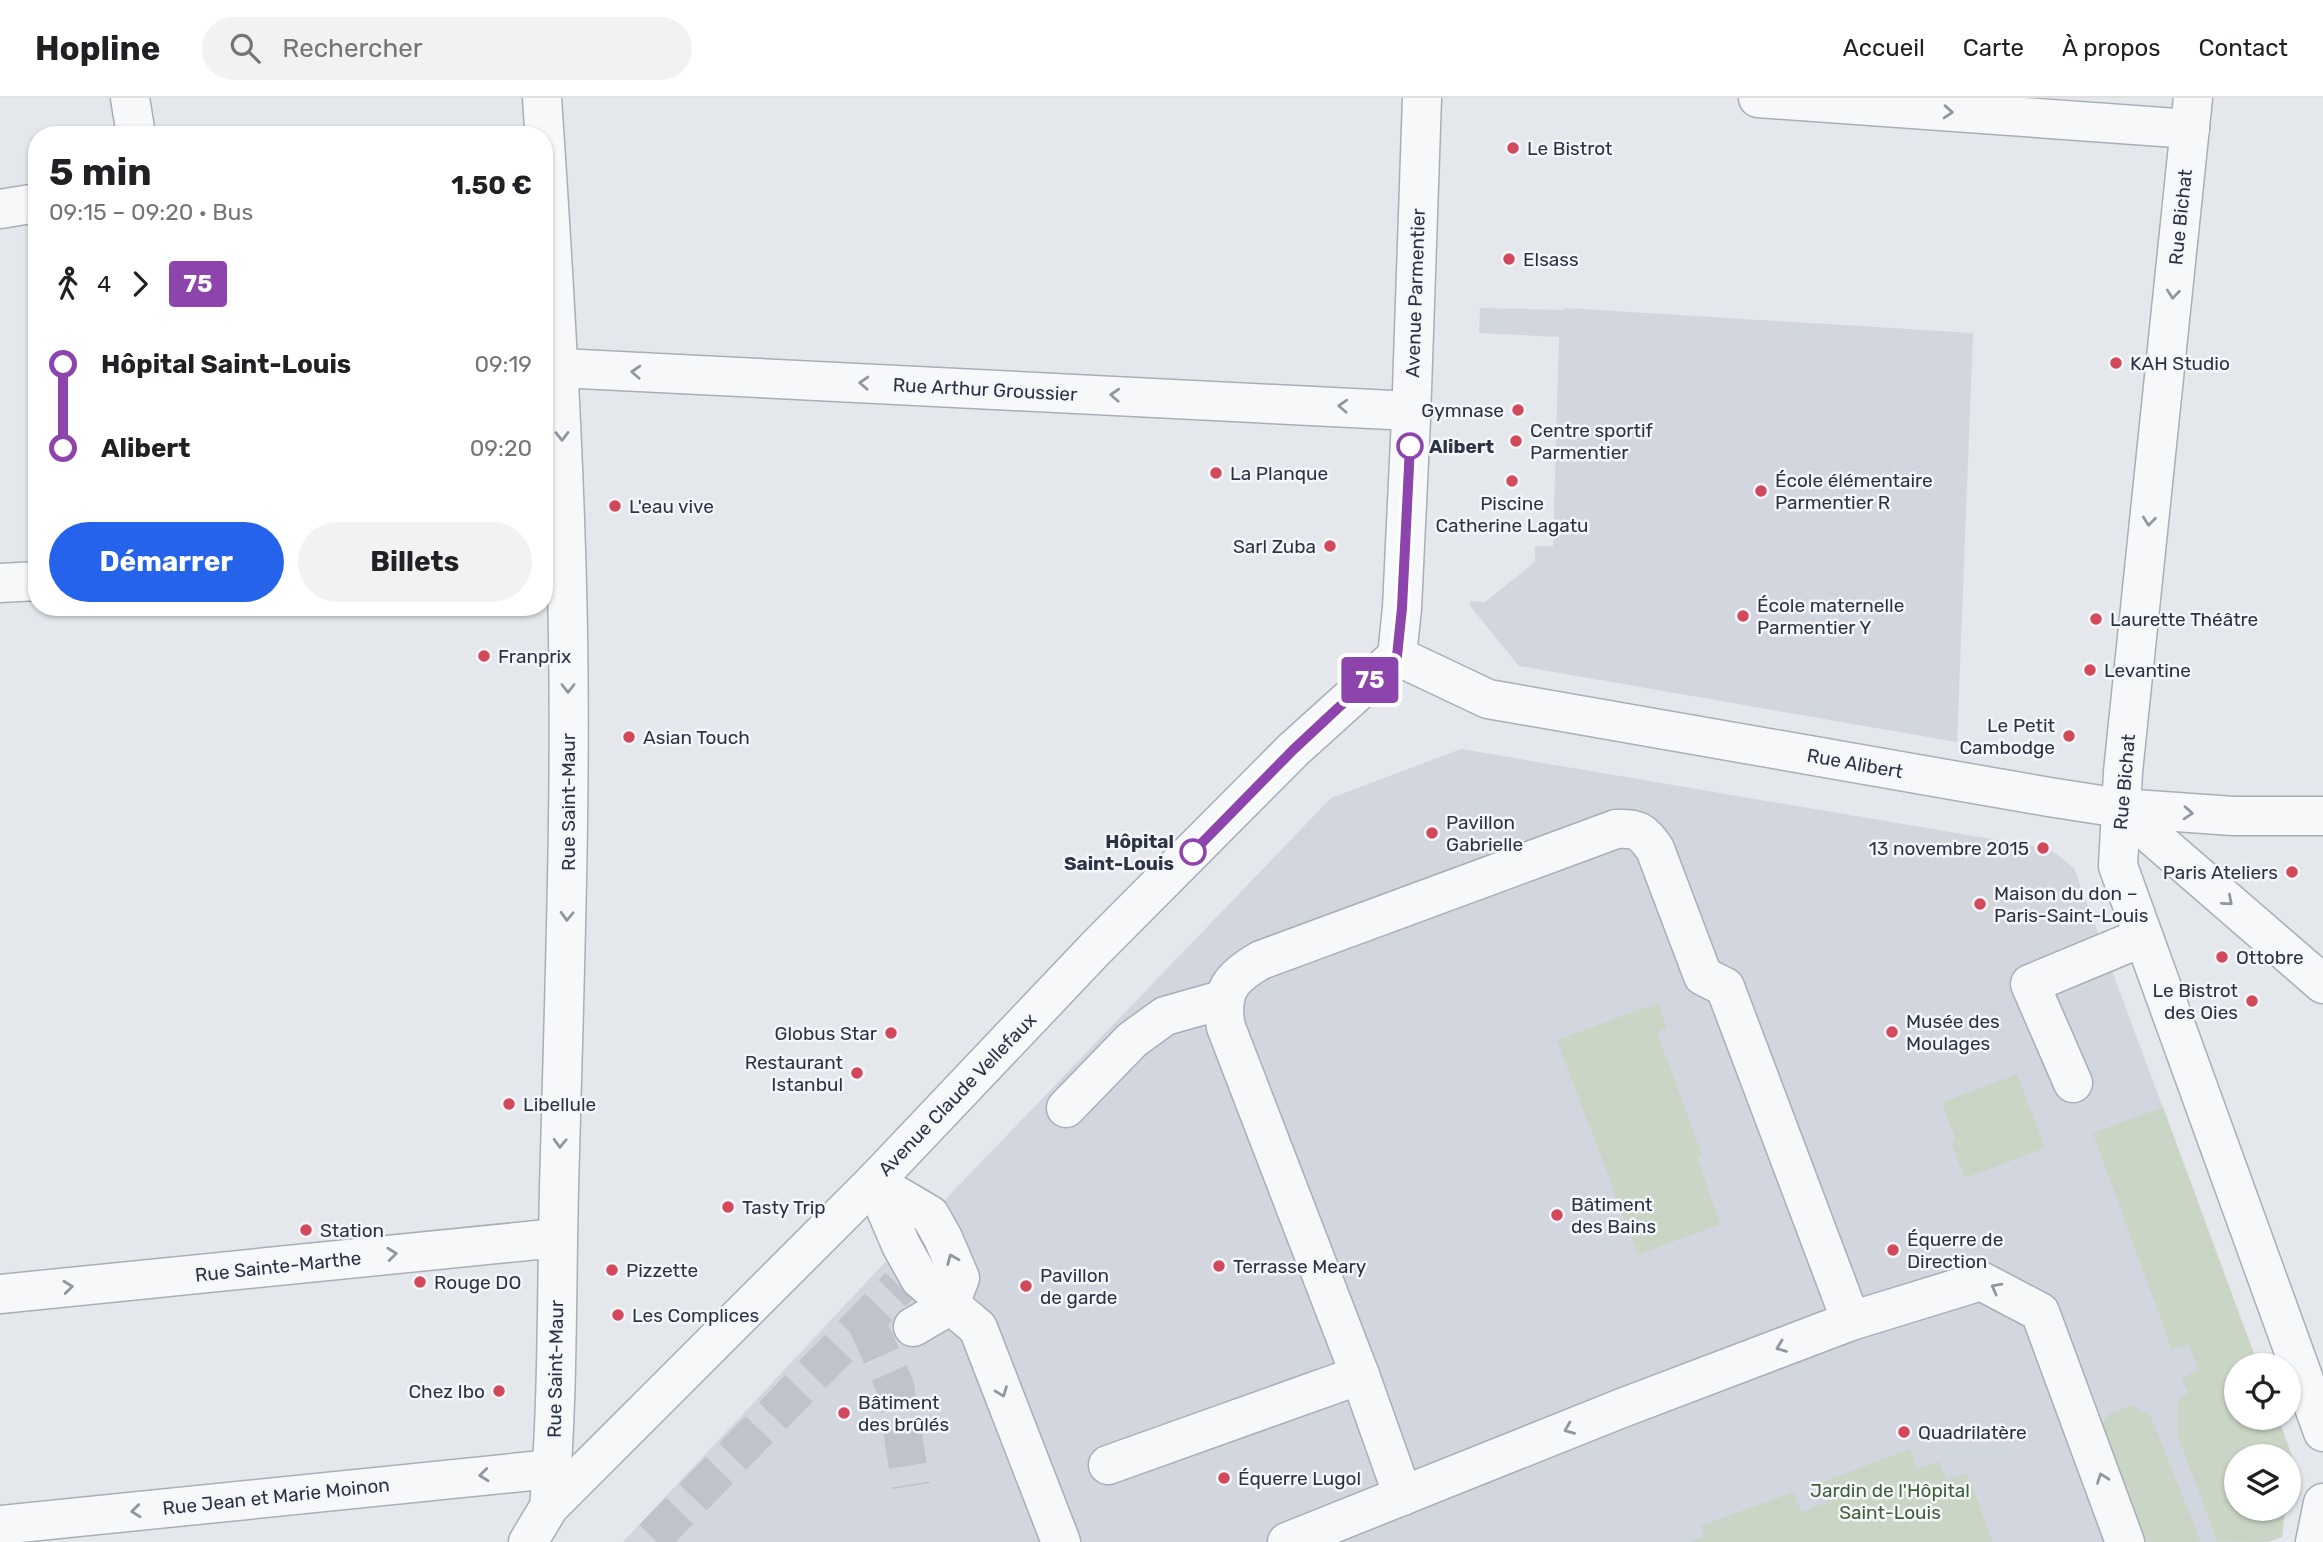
<!DOCTYPE html>
<html lang="fr">
<meta charset="utf-8">
<style>
:root{--surface:#fff;--page:#f2f2f2;--text:#202124;--muted:#757577;--line:#e0e0e0;--accent:#2563eb}
body{margin:0;font-family:Rubik,sans-serif;background:var(--page);color:var(--text);height:100vh;display:flex;flex-direction:column;font-size:26px;white-space:nowrap}
*{box-sizing:border-box;margin:0}
p{font-size:23px;color:var(--muted)}
.icon{flex:none;width:38px;height:38px;fill:none;stroke:currentColor;stroke-width:2;stroke-linecap:round;stroke-linejoin:round}
.map{position:relative;flex:1;overflow:hidden}
.panel{position:absolute;left:28px;top:28px;width:525px;height:490px;display:flex;flex-direction:column;background:var(--surface);border-radius:28px;box-shadow:0 2px 5px #0004}
.panel>*{flex:none}
.badge{padding:0 14px;border-radius:5px;font-size:24px;line-height:46px}
.buttons{position:absolute;left:2224px;top:1255px;display:grid;gap:14px}
.buttons a{display:grid;place-items:center;width:77px;height:77px;border-radius:50%;background:var(--surface);box-shadow:0 2px 5px #0004;font-size:35px}
.map>.badge{position:absolute;translate:-50% -50%;box-shadow:0 0 0 4px #fff}
.legs{display:flex;align-items:center;gap:10px;height:77px;padding:0 21px;font-size:23px}
.legs p{margin-inline-start:auto}
.headline{display:flex;align-items:center;justify-content:space-between;height:119px;padding:0 21px}
h1{font-size:38px;font-weight:700;line-height:52px}
.action{display:flex;gap:14px;margin-top:auto;padding:14px 21px}
.action a{flex:1;height:80px;border-radius:42px;background:var(--accent);color:#fff;font-size:28px;font-weight:700;line-height:80px;text-align:center}
.action a+a{background:var(--page);color:var(--text)}
ul{padding:0 21px;list-style:none}
li{display:flex;align-items:center;gap:24px;height:84px;font-size:26px}
li i{display:grid;place-items:center;width:10px;height:100%;margin:0 9px;background:currentColor}
li i::after{content:'';width:18px;height:18px;margin:-9px;border:5px solid;border-radius:50%;background:var(--surface)}
li p{margin-inline-start:auto}
li:first-child i{background:linear-gradient(#0000 50%,currentColor 0)}
li:last-child i{background:linear-gradient(currentColor 50%,#0000 0)}
header{display:flex;align-items:center;gap:42px;box-sizing:border-box;height:98px;padding:0 35px;background:var(--surface);border-bottom:2px solid var(--line)}
header strong{font-size:33px}
nav{display:flex;gap:38px;margin-inline-start:auto;font-size:24px}
.search{width:490px;height:63px;background:var(--page);display:flex;align-items:center;gap:18px;box-sizing:border-box;padding:0 24px;border-radius:38px;color:var(--muted);font-size:26px}
.map>svg:first-child{display:block}
</style>
<header>
<strong>Hopline</strong>
<div class="search"><svg class="icon" aria-label="search" viewBox="0 0 24 24"><circle cx="10" cy="10" r="6"/><path d="M15 15l6 6"/></svg>Rechercher</div>
<nav><a>Accueil</a><a>Carte</a><a>À propos</a><a>Contact</a></nav>
</header>
<div class="map">
<svg width="2323" height="1444" viewBox="0 0 2323 1444">
<rect width="100%" height="100%" fill="#e4e7ec"/>
<g fill="#d2d6de">
<polygon points="1480,210 1564,212 1565,210 1973,235 1957,644 1519,568 1470,508 1471,503 1485,504 1535,464 1535,448 1553,448 1559,239 1479,235"/>
<polygon points="1461,651 2050,751 2074,770 2258,1267 2236,1267 2236,1320 2278,1320 2292,1358 2289,1380 2289,1358 2236,1358 2236,1410 2285,1411 2282,1439 2267,1444 623,1444 889,1160 1331,700"/>
</g>
<g fill="#c9d6c5">
<polygon points="1658,905 1667,930 1657,934 1702,1057 1697,1060 1720,1126 1638,1157 1557,942"/>
<polygon points="2017,976 2045,1050 1965,1080 1951,1045 1956,1043 1942,1005"/>
<polygon points="2163,1009 2258,1267 2236,1267 2236,1320 2278,1320 2292,1358 2289,1380 2289,1358 2236,1358 2236,1410 2285,1411 2282,1439 2267,1444 2217,1443 2177,1336 2178,1301 2188,1295 2182,1280 2199,1272 2189,1246 2172,1252 2093,1035"/>
<polygon points="2131,1307 2150,1317 2200,1441 2199,1444 2140,1444 2099,1330 2108,1317"/>
<polygon points="1910,1351 1917,1371 1939,1364 1946,1382 1967,1375 1993,1444 1690,1444 1705,1439 1701,1428 1793,1394 1801,1414 1828,1404 1822,1384"/>
</g>
<g fill="none" stroke-linecap="round" stroke-linejoin="round">
<g stroke="#bfc3cb" stroke-width="38" stroke-dasharray="38 19" stroke-linecap="butt">
<polyline points="866,1223 895,1288 911,1388"/>
<polyline points="653,1440 899,1188"/>
</g>
<defs>
<g id="minor">
<polyline points="130,0 136,37"/>
<path d="M 542,0 C 553,163 563,325 567,488 C 572,677 565,866 560,1055 C 556,1173 559,1291 549,1409"/>
<polyline points="1758,0 2190,31"/>
<polyline points="2193,0 2123,674 2118,768 2323,1334"/>
<polyline points="0,111 37,105"/>
<polyline points="560,270 1411,313"/>
<polyline points="0,485 37,483"/>
<polyline points="1397,558 1488,601 2049,699 2120,710 2233,718 2323,718"/>
<polyline points="1397,558 1402,510 1411,321 1422,0"/>
<polyline points="2120,710 2323,886"/>
<polyline points="2073,985 2030,886 2143,839"/>
<polyline points="1066,1010 1132,942 1165,918 1225,901"/>
<polyline points="874,1084 901,1147 920,1181 978,1230 1061,1444"/>
<polyline points="874,1084 930,1117 943,1140 960,1180 949,1208 913,1229"/>
<polyline points="0,1196 557,1140"/>
<polyline points="1108,1367 1360,1277"/>
<path d="M 1403,1398 L 1360,1277 L 1226,929 C 1219,893 1231,879 1261,862 L 1616,731 C 1638,730 1642,733 1655,751 L 1703,878 L 1725,889 L 1851,1223"/>
<polyline points="0,1427 552,1371"/>
<polyline points="528,1444 549,1409 874,1084 1096,850 1293,652 1397,558"/>
<polyline points="1287,1444 1622,1310 1851,1223 1981,1183 2040,1214 2125,1444"/>
<polyline points="2315,1444 2323,1405"/>
</g>
</defs>
<use href="#minor" stroke="#a9aeb7" stroke-width="41"/>
<use href="#minor" stroke="#f7f8fa" stroke-width="38"/>
</g>
<defs><path id="oneway-chevron" d="M-2-3.5L2.5 0L-2 3.5" fill="none" stroke-width="1.6" stroke-linecap="round" stroke-linejoin="round" transform="scale(1.75)"/></defs>
<g stroke="#9196a0">
<use href="#oneway-chevron" transform="translate(1948 14) rotate(4)"/>
<use href="#oneway-chevron" transform="translate(2173 196) rotate(96)"/>
<use href="#oneway-chevron" transform="translate(636 274) rotate(-177)"/>
<use href="#oneway-chevron" transform="translate(864 285) rotate(-177)"/>
<use href="#oneway-chevron" transform="translate(1115 297) rotate(-177)"/>
<use href="#oneway-chevron" transform="translate(1343 308) rotate(-177)"/>
<use href="#oneway-chevron" transform="translate(562 338) rotate(89)"/>
<use href="#oneway-chevron" transform="translate(2149 423) rotate(96)"/>
<use href="#oneway-chevron" transform="translate(568 590) rotate(90)"/>
<use href="#oneway-chevron" transform="translate(2188 715) rotate(4)"/>
<use href="#oneway-chevron" transform="translate(2228 803) rotate(41)"/>
<use href="#oneway-chevron" transform="translate(567 818) rotate(92)"/>
<use href="#oneway-chevron" transform="translate(560 1045) rotate(92)"/>
<use href="#oneway-chevron" transform="translate(392 1156) rotate(-6)"/>
<use href="#oneway-chevron" transform="translate(952 1161) rotate(-113)"/>
<use href="#oneway-chevron" transform="translate(68 1189) rotate(-6)"/>
<use href="#oneway-chevron" transform="translate(1996 1190) rotate(-152)"/>
<use href="#oneway-chevron" transform="translate(1781 1249) rotate(159)"/>
<use href="#oneway-chevron" transform="translate(1002 1294) rotate(69)"/>
<use href="#oneway-chevron" transform="translate(1569 1331) rotate(158)"/>
<use href="#oneway-chevron" transform="translate(484 1377) rotate(174)"/>
<use href="#oneway-chevron" transform="translate(2102 1380) rotate(-110)"/>
<use href="#oneway-chevron" transform="translate(136 1413) rotate(174)"/>
</g>
<g fill="none" stroke-linecap="round" stroke-linejoin="round">
<defs>
<polyline id="line-1" points="1193,754 1293,652 1338,610 1397,558 1402,510 1410,348"/>
</defs>
<use href="#line-1" stroke="#fff" stroke-width="16"/>
<use href="#line-1" stroke="#8e44ad" stroke-width="10"/>
</g>
<g fill="#d1495b" stroke="#f4f6f9" stroke-width="2.5">
<circle cx="1513" cy="50" r="7"/>
<circle cx="1509" cy="161" r="7"/>
<circle cx="2116" cy="265" r="7"/>
<circle cx="1518" cy="312" r="7"/>
<circle cx="1516" cy="343" r="7"/>
<circle cx="1216" cy="375" r="7"/>
<circle cx="1512" cy="383" r="7"/>
<circle cx="1761" cy="393" r="7"/>
<circle cx="615" cy="408" r="7"/>
<circle cx="1330" cy="448" r="7"/>
<circle cx="1743" cy="518" r="7"/>
<circle cx="2096" cy="521" r="7"/>
<circle cx="484" cy="558" r="7"/>
<circle cx="2090" cy="572" r="7"/>
<circle cx="2069" cy="638" r="7"/>
<circle cx="629" cy="639" r="7"/>
<circle cx="1432" cy="735" r="7"/>
<circle cx="2043" cy="750" r="7"/>
<circle cx="2292" cy="774" r="7"/>
<circle cx="1980" cy="806" r="7"/>
<circle cx="2222" cy="859" r="7"/>
<circle cx="2252" cy="903" r="7"/>
<circle cx="1892" cy="934" r="7"/>
<circle cx="891" cy="935" r="7"/>
<circle cx="857" cy="975" r="7"/>
<circle cx="509" cy="1006" r="7"/>
<circle cx="728" cy="1109" r="7"/>
<circle cx="1557" cy="1117" r="7"/>
<circle cx="306" cy="1132" r="7"/>
<circle cx="1893" cy="1152" r="7"/>
<circle cx="1219" cy="1168" r="7"/>
<circle cx="612" cy="1172" r="7"/>
<circle cx="420" cy="1184" r="7"/>
<circle cx="1026" cy="1188" r="7"/>
<circle cx="618" cy="1217" r="7"/>
<circle cx="499" cy="1293" r="7"/>
<circle cx="844" cy="1315" r="7"/>
<circle cx="1904" cy="1334" r="7"/>
<circle cx="1224" cy="1380" r="7"/>
</g>
<g fill="#fff" stroke="#8e44ad" stroke-width="3.5">
<circle cx="1410" cy="348" r="12"/>
<circle cx="1193" cy="754" r="12"/>
</g>
<g text-anchor="middle" stroke-width="5" stroke-linejoin="round" paint-order="stroke">
<g font-size="19" fill="#2b3445" stroke="#f4f6f9" text-anchor="start">
<text x="1527" y="57">Le Bistrot</text>
<text x="1523" y="168">Elsass</text>
<text x="2130" y="272">KAH Studio</text>
<text x="1504" y="319" text-anchor="end">Gymnase</text>
<text x="1530" y="339">Centre sportif<tspan x="1530" dy="22">Parmentier</tspan></text>
<text x="1230" y="382">La Planque</text>
<text x="1775" y="389">École élémentaire<tspan x="1775" dy="22">Parmentier R</tspan></text>
<text x="1512" y="412" text-anchor="middle">Piscine<tspan x="1512" dy="22">Catherine Lagatu</tspan></text>
<text x="629" y="415">L'eau vive</text>
<text x="1316" y="455" text-anchor="end">Sarl Zuba</text>
<text x="1757" y="514">École maternelle<tspan x="1757" dy="22">Parmentier Y</tspan></text>
<text x="2110" y="528">Laurette Théâtre</text>
<text x="498" y="565">Franprix</text>
<text x="2104" y="579">Levantine</text>
<text x="2055" y="634" text-anchor="end">Le Petit<tspan x="2055" dy="22">Cambodge</tspan></text>
<text x="643" y="646">Asian Touch</text>
<text x="1446" y="731">Pavillon<tspan x="1446" dy="22">Gabrielle</tspan></text>
<text x="2029" y="757" text-anchor="end">13 novembre 2015</text>
<text x="2278" y="781" text-anchor="end">Paris Ateliers</text>
<text x="1994" y="802">Maison du don –<tspan x="1994" dy="22">Paris-Saint-Louis</tspan></text>
<text x="2236" y="866">Ottobre</text>
<text x="2238" y="899" text-anchor="end">Le Bistrot<tspan x="2238" dy="22">des Oies</tspan></text>
<text x="1906" y="930">Musée des<tspan x="1906" dy="22">Moulages</tspan></text>
<text x="877" y="942" text-anchor="end">Globus Star</text>
<text x="843" y="971" text-anchor="end">Restaurant<tspan x="843" dy="22">Istanbul</tspan></text>
<text x="523" y="1013">Libellule</text>
<text x="1571" y="1113">Bâtiment<tspan x="1571" dy="22">des Bains</tspan></text>
<text x="742" y="1116">Tasty Trip</text>
<text x="320" y="1139">Station</text>
<text x="1907" y="1148">Équerre de<tspan x="1907" dy="22">Direction</tspan></text>
<text x="1233" y="1175">Terrasse Meary</text>
<text x="626" y="1179">Pizzette</text>
<text x="1040" y="1184">Pavillon<tspan x="1040" dy="22">de garde</tspan></text>
<text x="434" y="1191">Rouge DO</text>
<text x="632" y="1224">Les Complices</text>
<text x="485" y="1300" text-anchor="end">Chez Ibo</text>
<text x="858" y="1311">Bâtiment<tspan x="858" dy="22">des brûlés</tspan></text>
<text x="1918" y="1341">Quadrilatère</text>
<text x="1238" y="1387">Équerre Lugol</text>
</g>
<g font-size="19" fill="#2b3445" stroke="#f4f6f9">
<text transform="translate(2180 119) rotate(-84)" y="7">Rue Bichat</text>
<text transform="translate(1415 195) rotate(-88)" y="7">Avenue Parmentier</text>
<text transform="translate(985 291) rotate(3)" y="7">Rue Arthur Groussier</text>
<text transform="translate(1855 665) rotate(10)" y="7">Rue Alibert</text>
<text transform="translate(2124 684) rotate(-85)" y="7">Rue Bichat</text>
<text transform="translate(568 704) rotate(-90)" y="7">Rue Saint-Maur</text>
<text transform="translate(957 996) rotate(-46)" y="7">Avenue Claude Vellefaux</text>
<text transform="translate(278 1168) rotate(-6)" y="7">Rue Sainte-Marthe</text>
<text transform="translate(555 1271) rotate(-89)" y="7">Rue Saint-Maur</text>
<text transform="translate(276 1398) rotate(-6)" y="7">Rue Jean et Marie Moinon</text>
</g>
<g font-size="19" font-weight="bold" fill="#2b3445" stroke="#f4f6f9" text-anchor="start">
<text x="1429" y="355">Alibert</text>
<text x="1174" y="750" text-anchor="end">Hôpital<tspan x="1174" dy="22">Saint-Louis</tspan></text>
</g>
<g font-size="19" fill="#3f6138" stroke="#f4f6f9">
<text x="1890" y="1399">Jardin de l'Hôpital<tspan x="1890" dy="22">Saint-Louis</tspan></text>
</g>
</g>
</svg>
<div class="buttons">
<a><svg class="icon" aria-label="locate" viewBox="0 0 24 24"><circle cx="12" cy="12" r="6"/><path d="M12 2v4M12 18v4M2 12h4M18 12h4"/></svg></a>
<a><svg class="icon" aria-label="layers" viewBox="0 0 24 24"><path d="M12 4l9 5-9 5-9-5zM3 14l9 5 9-5"/></svg></a>
</div>
<b class="badge" style="left:1370px;top:582px;background:#8e44ad;color:#fff">75</b>
<section class="panel">
<div class="headline"><div><h1>5 min</h1><p>09:15 – 09:20 · Bus</p></div><b>1.50 €</b></div>
<div class="legs"><svg class="icon" aria-label="walk" viewBox="0 0 24 24"><circle cx="13" cy="4" r="2"/><path d="M13 8l-2 6 4 7M11 14l-3 7M7 12l3-4h3l4 4"/></svg>4<svg class="icon" aria-label="forward" viewBox="0 0 24 24"><path d="M9 5l7 7-7 7"/></svg><b class="badge" style="background:#8e44ad;color:#fff">75</b></div>
<ul>
<li><i style="color:#8e44ad"></i><b>Hôpital Saint-Louis</b><p>09:19</p></li>
<li><i style="color:#8e44ad"></i><b>Alibert</b><p>09:20</p></li>
</ul>
<div class="action"><a>Démarrer</a><a>Billets</a></div>
</section>
</div>
